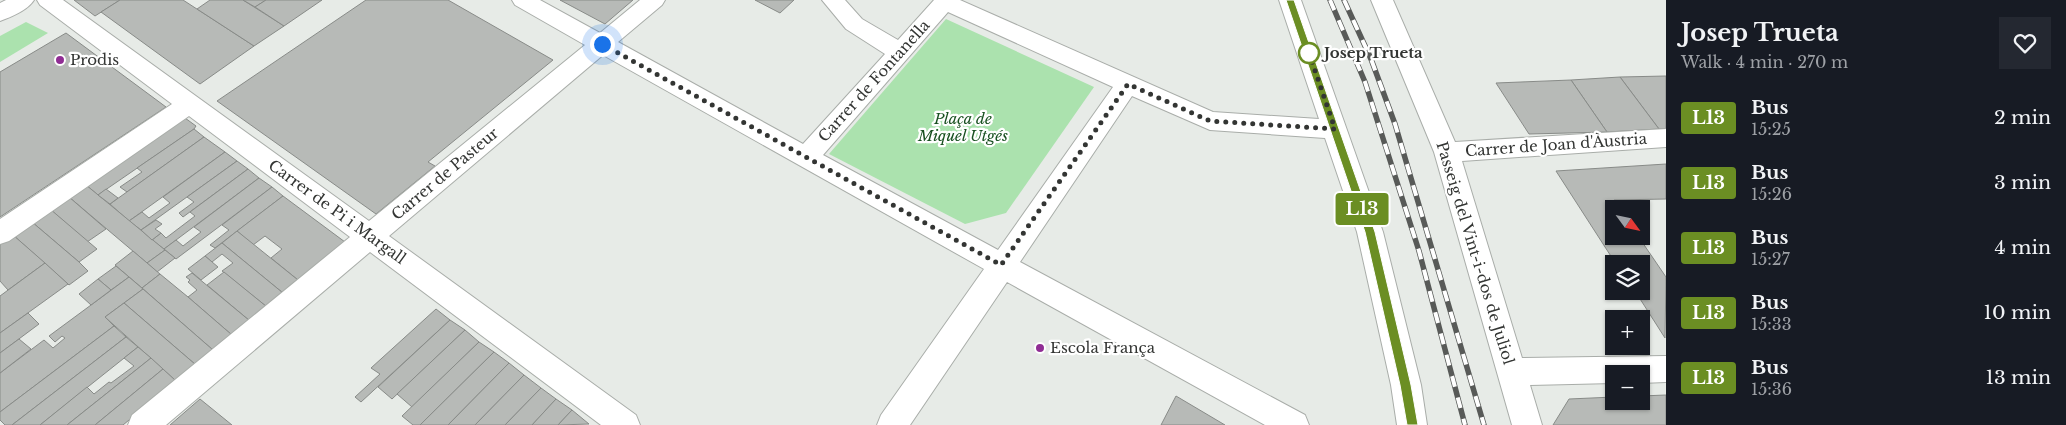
<!DOCTYPE html>
<meta charset="utf-8">
<style>
:root{--surface:#171b24;--page:#242831;--text:#f1f3f6;--muted:#9ea1a6}
body{margin:0;font-family:"Libre Baskerville",serif;background:var(--page);color:var(--text);height:100vh;display:flex;flex-direction:column;font-size:19px;white-space:nowrap}
*{box-sizing:border-box;margin:0}
p{font-size:16px;color:var(--muted)}
.icon{flex:none;width:28px;height:28px;fill:none;stroke:currentColor;stroke-width:2;stroke-linecap:round;stroke-linejoin:round}
.map{position:relative;flex:1;overflow:hidden}
.side{display:flex;flex-direction:column;background:var(--surface);width:400px}
.side>*{flex:none}
.badge{padding:0 10px;border-radius:4px;font-size:18px;line-height:32px}
.needle{width:32px;rotate:123deg}
.tools{position:absolute;left:1605px;top:200px;display:grid;gap:10px}
.tools a{display:grid;place-items:center;width:45px;height:45px;border-radius:0px;background:var(--surface);box-shadow:0 1px 4px #0004;font-size:25px}
.you{position:absolute;width:25px;height:25px;margin:-12px;border:4px solid #fff;border-radius:50%;background:#1a73e8;box-shadow:0 0 0 8px #1a73e833}
.map>.badge{position:absolute;translate:-50% -50%;box-shadow:0 0 0 2px #fff}
.round{display:grid;place-items:center;flex:none;width:52px;height:52px;border-radius:0px;background:var(--page)}
.overview{display:flex;align-items:center;justify-content:space-between;height:85px;padding:0 15px}
h1{font-size:24px;font-weight:700;line-height:38px}
ul{padding:0;list-style:none}
li{display:flex;align-items:center;gap:15px;height:65px;padding:0 15px}
li div{flex:1}
li b{display:block;font-size:19px}
li em{font-style:normal}
li .badge{min-width:55px;font-weight:700;text-align:center}
main{display:flex;flex:1;min-height:0}
.map>svg:first-child{display:block}
</style>
<main>
<div class="map">
<svg width="1666" height="425" viewBox="0 0 1666 425">
<rect width="100%" height="100%" fill="#e7ebe7"/>
<g fill="#abe2ae">
<polygon points="946,19 1094,87 1006,213 965,224 829,154"/>
<polygon points="26,22 48,33 0,62 0,36"/>
</g>
<g fill="#b7bab7" stroke="#888b88">
<polygon points="74,0 120,0 95,16"/>
<polygon points="120,0 183,0 254,46 200,84 101,12"/>
<polygon points="210,0 243,0 284,26 254,46 197,9"/>
<polygon points="243,0 266,0 255,7"/>
<polygon points="266,0 322,0 284,26 255,7"/>
<polygon points="366,0 448,0 553,60 428,162 435,166 376,214 217,101"/>
<polygon points="560,0 633,0 605,24"/>
<polygon points="755,0 794,0 780,13"/>
<polygon points="66,33 166,107 0,217 0,72"/>
<polygon points="1666,76 1666,129 1659,129 1620,77"/>
<polygon points="1620,77 1659,129 1607,132 1571,80"/>
<polygon points="1571,80 1607,132 1529,134 1496,83"/>
<polygon points="185,118 196,126 194,129 98,195 86,185"/>
<polygon points="194,129 204,137 127,192 120,187 142,172 137,168"/>
<polygon points="204,137 225,152 129,221 110,204"/>
<polygon points="225,152 237,161 141,230 129,221 142,212 149,218 170,203 163,197"/>
<polygon points="237,161 248,169 183,217 179,213 194,202 187,197"/>
<polygon points="1666,164 1666,199 1614,200 1620,209 1614,209 1614,236 1638,236 1666,277 1665,338 1635,291 1641,291 1641,264 1616,264 1556,171"/>
<polygon points="248,169 259,178 164,249 152,240 161,233 166,238 195,216 190,212"/>
<polygon points="259,178 272,187 176,259 164,249 176,240 183,246 201,232 194,227"/>
<polygon points="86,185 165,250 147,263 69,197"/>
<polygon points="272,187 283,196 215,248 210,245 229,230 222,225"/>
<polygon points="106,189 118,198 110,204 98,195"/>
<polygon points="283,196 345,242 298,280 271,258 282,249 265,236 253,245 237,231"/>
<polygon points="69,197 106,229 87,242 50,209"/>
<polygon points="50,209 97,249 79,262 32,222"/>
<polygon points="156,220 162,224 155,229 161,233 152,240 141,230"/>
<polygon points="32,222 79,262 88,271 69,285 68,284 13,235"/>
<polygon points="237,231 298,280 283,293 222,243"/>
<polygon points="13,235 45,263 8,290 0,281 0,244"/>
<polygon points="222,243 283,293 267,307 222,271 233,263 222,254 212,262 205,256"/>
<polygon points="165,250 175,258 157,272 147,263"/>
<polygon points="133,251 160,274 142,288 115,265"/>
<polygon points="205,256 218,267 201,280 188,269"/>
<polygon points="45,263 68,284 0,333 0,296"/>
<polygon points="116,266 129,277 111,290 98,279"/>
<polygon points="224,272 267,307 250,321 207,285"/>
<polygon points="192,273 250,321 232,335 188,297 197,290 188,282 190,280 186,277"/>
<polygon points="160,274 188,297 232,335 213,350 142,288"/>
<polygon points="129,277 143,289 105,317 114,326 0,412 0,373 44,340 53,348 65,338 62,336 55,342 49,336"/>
<polygon points="98,279 111,290 91,305 79,294"/>
<polygon points="143,289 213,350 196,365 124,303"/>
<polygon points="124,303 196,365 176,381 105,317"/>
<polygon points="436,309 450,320 361,402 355,397 380,374 371,368"/>
<polygon points="28,313 39,324 0,353 0,333"/>
<polygon points="450,320 465,330 392,399 378,387"/>
<polygon points="114,326 126,337 12,425 5,425 0,420 0,412"/>
<polygon points="465,330 479,342 412,407 397,394"/>
<polygon points="126,337 138,347 40,425 12,425"/>
<polygon points="19,339 31,349 0,373 0,353"/>
<polygon points="479,342 494,352 420,425 413,425 402,416"/>
<polygon points="138,347 151,358 67,425 40,425 87,387 94,394 109,382 111,383 134,366 124,358"/>
<polygon points="494,352 509,363 448,425 420,425"/>
<polygon points="151,358 163,369 95,425 67,425"/>
<polygon points="509,363 524,375 475,425 448,425"/>
<polygon points="163,369 176,381 123,425 95,425"/>
<polygon points="524,375 541,388 505,425 475,425"/>
<polygon points="541,388 556,399 532,425 505,425"/>
<polygon points="1666,395 1666,425 1553,425 1569,399 1614,397 1614,401 1641,401 1641,396"/>
<polygon points="1176,396 1225,425 1161,425"/>
<polygon points="200,399 232,425 170,425"/>
<polygon points="556,399 572,410 558,425 532,425"/>
<polygon points="572,410 589,424 558,425"/>
</g>
<g fill="none" stroke-linecap="round" stroke-linejoin="round">
<defs>
<g id="minor">
<path d="M 6,0 L 34,0 C 28,10 11,17 0,21 L 0,3 Z"/>
<path d="M 37,0 L 63,0 L 369,221 L 585,45 L 515,5 L 512,0 L 540,0 L 600,33 L 640,0 L 665,0 L 662,5 L 618,42 L 803,144 L 885,54 L 846,29 L 822,0 L 845,0 L 862,19 L 898,40 L 934,0 L 960,0 L 1213,112 L 1319,119 L 1279,0 L 1301,0 L 1383,232 L 1421,385 L 1427,425 L 1397,425 L 1391,385 L 1357,232 L 1325,138 L 1210,130 L 1132,96 L 1020,262 L 1305,415 L 1309,425 L 1265,425 L 1007,282 L 910,425 L 877,425 L 881,415 L 984,269 L 603,55 L 389,236 L 636,415 L 640,425 L 601,425 L 370,252 L 166,425 L 128,425 L 132,415 L 350,237 L 189,116 L 9,241 L 0,244 L 0,219 L 172,104 L 40,5 ZM 948,12 L 1113,87 L 998,250 L 823,155 Z"/>
<polygon points="1371,0 1393,0 1455,142 1666,129 1666,147 1462,161 1522,358 1666,356 1666,382 1641,383 1641,374 1614,374 1614,383 1530,385 1542,425 1512,425 1434,152"/>
</g>
</defs>
<use href="#minor" stroke="#a9ada9" stroke-width="2"/>
<use href="#minor" fill="#fff" fill-rule="evenodd"/>
<defs>
<g id="rail">
<polyline points="1330,0 1365,82 1419,251 1465,425"/>
<polyline points="1344,0 1371,59 1395,124 1484,425"/>
</g>
</defs>
<use href="#rail" stroke="#585a58" stroke-width="5.5"/>
<use href="#rail" stroke="#fff" stroke-width="4" stroke-dasharray="11" stroke-linecap="butt"/>
</g>
<polygon fill="#6b8e23" stroke="#fff" points="1286,0 1294,0 1375,232 1411,385 1418,425 1407,425 1400,385 1365,232"/>
<g fill="none" stroke-linecap="round" stroke-linejoin="round">
<polyline stroke="#333533" stroke-width="5" stroke-dasharray="0 9" points="602,44 1001,265 1128,84 1210,121 1335,129 1309,53"/>
</g>
<circle fill="#fff" stroke="#6b8e23" stroke-width="2.5" cx="1309" cy="53" r="10"/>
<g fill="#902d94" stroke="#fff" stroke-width="2">
<circle cx="60" cy="60" r="5"/>
<circle cx="1040" cy="348" r="5"/>
</g>
<g text-anchor="middle" stroke-width="4.5" stroke-linejoin="round" paint-order="stroke">
<g font-size="15" font-weight="bold" fill="#333533" stroke="#fff" text-anchor="start">
<text x="1324" y="58">Josep Trueta</text>
</g>
<g font-size="15" fill="#333533" stroke="#fff" text-anchor="start">
<text x="70" y="65">Prodis</text>
<text x="1050" y="353">Escola França</text>
</g>
<g font-size="15" fill="#333533" stroke="#fff">
<text transform="translate(874 81) rotate(-48)" y="5">Carrer de Fontanella</text>
<text transform="translate(1556 145) rotate(-4)" y="5">Carrer de Joan d'Àustria</text>
<text transform="translate(445 174) rotate(-40)" y="5">Carrer de Pasteur</text>
<text transform="translate(337 212) rotate(36)" y="5">Carrer de Pi i Margall</text>
<text transform="translate(1475 253) rotate(73)" y="5">Passeig del Vint-i-dos de Juliol</text>
</g>
<g font-size="15" font-style="italic" fill="#185020" stroke="#fff">
<text x="963" y="124">Plaça de<tspan x="963" dy="17">Miquel Utgés</tspan></text>
</g>
</g>
</svg>
<div class="tools">
<a><svg class="needle" viewBox="-14 -14 28 28"><path d="M0-13l5 13h-10z" fill="#e53935"/><path d="M0 13l5-13h-10z" fill="#9ea1a6"/></svg></a>
<a><svg class="icon" aria-label="layers" viewBox="0 0 24 24"><path d="M12 4l9 5-9 5-9-5zM3 14l9 5 9-5"/></svg></a>
<a>+</a>
<a>−</a>
</div>
<div class="you" style="left:602px;top:44px"></div>
<b class="badge" style="left:1362px;top:209px;background:#6b8e23;color:#fff">L13</b>
</div>
<section class="side">
<div class="overview"><div><h1>Josep Trueta</h1><p>Walk · 4 min · 270 m</p></div><a class="round"><svg class="icon" aria-label="heart" viewBox="0 0 24 24"><path d="M12 20l-8-8c-3-5 5-10 8-4 3-6 11-1 8 4z"/></svg></a></div>
<ul>
<li><span class="badge" style="background:#6b8e23;color:#fff">L13</span><div><b>Bus</b><p>15:25</p></div><em>2 min</em></li>
<li><span class="badge" style="background:#6b8e23;color:#fff">L13</span><div><b>Bus</b><p>15:26</p></div><em>3 min</em></li>
<li><span class="badge" style="background:#6b8e23;color:#fff">L13</span><div><b>Bus</b><p>15:27</p></div><em>4 min</em></li>
<li><span class="badge" style="background:#6b8e23;color:#fff">L13</span><div><b>Bus</b><p>15:33</p></div><em>10 min</em></li>
<li><span class="badge" style="background:#6b8e23;color:#fff">L13</span><div><b>Bus</b><p>15:36</p></div><em>13 min</em></li>
</ul>
</section>
</main>
